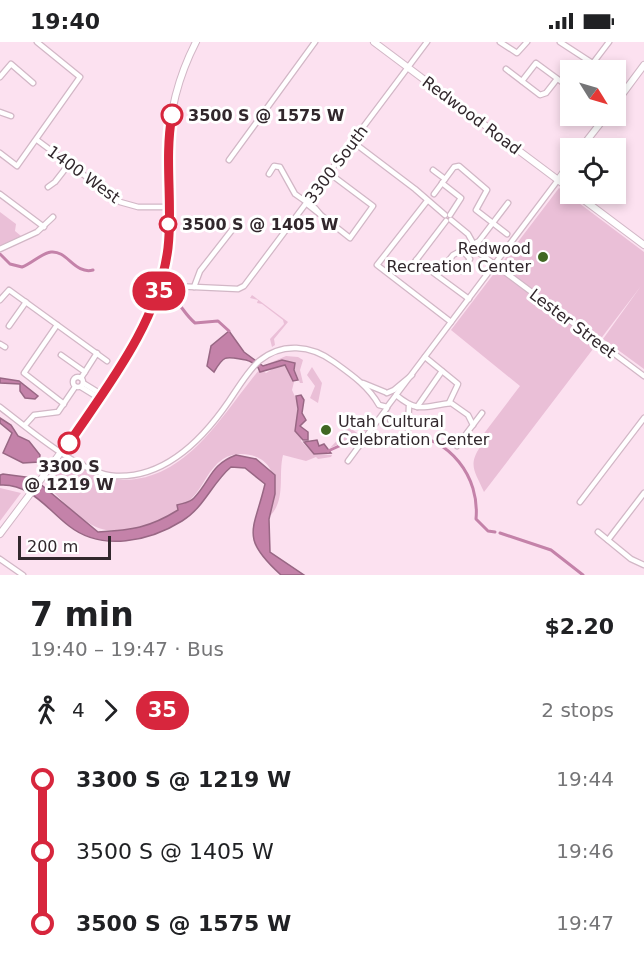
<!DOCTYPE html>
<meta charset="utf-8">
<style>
:root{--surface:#fff;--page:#f6f6f6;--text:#202124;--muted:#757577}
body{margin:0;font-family:"DejaVu Sans",sans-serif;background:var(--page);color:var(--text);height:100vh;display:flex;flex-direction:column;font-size:22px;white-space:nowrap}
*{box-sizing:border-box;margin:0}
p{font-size:20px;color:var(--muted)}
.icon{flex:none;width:33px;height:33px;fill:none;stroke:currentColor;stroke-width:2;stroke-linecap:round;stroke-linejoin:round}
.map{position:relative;height:533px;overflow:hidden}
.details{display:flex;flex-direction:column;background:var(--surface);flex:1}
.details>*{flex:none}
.badge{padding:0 12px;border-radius:20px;font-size:21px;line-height:39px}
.needle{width:39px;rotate:127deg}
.controls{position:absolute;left:560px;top:18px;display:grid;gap:12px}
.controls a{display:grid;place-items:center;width:66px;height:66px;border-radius:0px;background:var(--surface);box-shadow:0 3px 9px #0003;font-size:30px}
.scale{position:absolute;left:18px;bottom:15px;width:93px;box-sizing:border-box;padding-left:6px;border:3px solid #31272c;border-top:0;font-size:16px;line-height:21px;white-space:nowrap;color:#31272c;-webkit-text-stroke:4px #fff;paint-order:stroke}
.map>.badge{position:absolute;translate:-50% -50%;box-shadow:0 0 0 3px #fff}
.legs{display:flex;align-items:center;gap:9px;height:66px;padding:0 30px;font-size:20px}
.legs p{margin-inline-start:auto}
.summary{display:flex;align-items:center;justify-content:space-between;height:102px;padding:0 30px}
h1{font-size:33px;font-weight:600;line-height:45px}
ul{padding:0 30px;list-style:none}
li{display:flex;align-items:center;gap:21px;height:72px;font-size:22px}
li i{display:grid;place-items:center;width:9px;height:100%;margin:0 8px;background:currentColor}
li i::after{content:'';width:15px;height:15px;margin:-8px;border:4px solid;border-radius:50%;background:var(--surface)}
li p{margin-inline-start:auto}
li:first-child i{background:linear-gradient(#0000 50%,currentColor 0)}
li:last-child i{background:linear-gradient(currentColor 50%,#0000 0)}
.status{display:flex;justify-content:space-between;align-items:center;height:42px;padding:0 30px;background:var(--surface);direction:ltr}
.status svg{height:16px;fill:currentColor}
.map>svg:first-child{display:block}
</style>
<div class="status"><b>19:40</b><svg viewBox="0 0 49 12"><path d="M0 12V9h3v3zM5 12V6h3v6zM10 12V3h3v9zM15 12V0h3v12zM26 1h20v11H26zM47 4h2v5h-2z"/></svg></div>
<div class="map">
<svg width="644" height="533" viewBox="0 0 644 533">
<rect width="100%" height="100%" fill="#fce1f0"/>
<g fill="#eabfd7">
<path d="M 559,146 L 644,210 L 644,327 L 603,297 L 641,244 L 484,450 C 474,428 467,422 483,401 L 479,398 L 520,344 L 451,288 Z"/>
<polygon points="0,170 16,182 15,189 21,194 0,204"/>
<polygon points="252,253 288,280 274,297 275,303 272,305 270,297 284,282 283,278 262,262 257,261 258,258 250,256"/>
<polygon points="286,314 298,315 303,318 300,328 303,341 300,341 294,326 282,318 263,324"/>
<path d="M 279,323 L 285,323 L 294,340 L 292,348 L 298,361 L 297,392 L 302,396 L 301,399 L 314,412 L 332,413 L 331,415 L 318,417 L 316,415 L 306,419 L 283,413 C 278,433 286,456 271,473 L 268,473 C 269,461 274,444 272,432 C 267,412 238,407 223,417 C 208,427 204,444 192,456 C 172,478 119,499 92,483 C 75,473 61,457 47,444 L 62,425 C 77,422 102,437 123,438 C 189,438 224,369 260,327 L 266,331 Z"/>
<polygon points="312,325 322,341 318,361 310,356 315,344 307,333"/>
<polygon points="337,377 360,393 361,389 367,385 366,382 368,385 359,399 346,399 330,406 344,391 341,388 343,382"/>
<polygon points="0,446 21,451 0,479"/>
</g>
<g fill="#c482a9" stroke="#986784" stroke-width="1.5">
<path d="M 229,289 L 244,310 L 263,324 L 282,318 L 295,321 L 294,328 L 298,338 L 293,339 L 285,323 L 260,330 C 258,323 253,320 246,318 C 227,315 225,311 214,330 L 207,324 L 211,304 Z"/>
<polygon points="0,336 19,339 38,354 35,357 25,356 20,349 20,342 0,341"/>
<polygon points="301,353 304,358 302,371 306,378 300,384 308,390 308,398 303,398 295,389 298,367 296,354"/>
<polygon points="0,376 11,383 18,394 29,399 40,413 39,420 23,421 3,411 12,391 0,381"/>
<polygon points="317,398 319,404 324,402 331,411 314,412 304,400"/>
<path d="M 236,413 L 256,417 L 275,433 L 275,452 L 269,477 L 270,510 L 304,533 L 281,533 C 239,495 254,489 265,442 L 245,426 L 231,425 C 212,441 204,466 182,479 C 150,499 102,510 69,484 C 48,468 30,441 0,443 L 0,433 L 3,432 L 33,436 L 98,490 C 132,488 149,486 178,468 L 177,463 C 183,461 190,461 194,456 C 211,438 210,423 236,413 Z"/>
</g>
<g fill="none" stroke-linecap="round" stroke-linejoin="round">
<g stroke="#c482a9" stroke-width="3">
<path d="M 0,212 L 10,222 L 22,225 C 31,222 42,211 51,210 C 67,208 75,233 93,228"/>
<path d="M 166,250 C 180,259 183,271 195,281 L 218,279 L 229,289"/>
<path d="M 365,401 C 379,401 392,393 406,393 C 450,395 480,435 476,477 L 488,489 L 495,490"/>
<polyline points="328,409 348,400 357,400"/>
<polyline points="500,491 551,508 583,533"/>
</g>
<defs>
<g id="minor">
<polyline points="500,0 517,11 527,0"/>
<polyline points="560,0 603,28"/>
<polyline points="593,21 609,0"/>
<polyline points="506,27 540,53 546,51 557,37"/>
<polyline points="0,35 11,22 33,41"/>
<polyline points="615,38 627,46"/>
<polyline points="522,39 536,21 570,46"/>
<polyline points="0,70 11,74"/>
<polyline points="37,98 120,160 138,165 169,165"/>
<polyline points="353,100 415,147 445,173"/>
<polyline points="0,111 17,124 80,35 37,0"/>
<polyline points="229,118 315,0"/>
<polyline points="433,128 445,137"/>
<polyline points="269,132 274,124 280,125 295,152 315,166 320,172"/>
<polyline points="442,141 461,156 450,173"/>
<polyline points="48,145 55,140 69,122"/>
<polyline points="0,152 44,185"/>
<polyline points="434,152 454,125 459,124 487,148 476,168 507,192"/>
<polyline points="427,159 377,223 451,280"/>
<polyline points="307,162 350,196 373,164 329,131"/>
<polyline points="451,178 468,192 478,210 644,334"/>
<polyline points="0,207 37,190 53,175"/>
<polyline points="416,218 469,257"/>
<polyline points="411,225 446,179"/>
<polyline points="462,229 470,217 462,208"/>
<polyline points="437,233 453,213 479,199 508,161"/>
<polyline points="173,244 238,247 244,244 427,0"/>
<polyline points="194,245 200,229 232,188"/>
<polyline points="0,258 9,248 107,319"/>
<polyline points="57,283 24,331 64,362"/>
<polyline points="9,284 26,260"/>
<polyline points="0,302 5,305"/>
<polyline points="61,313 85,330"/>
<polyline points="425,315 458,342 449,361"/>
<circle cx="78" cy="340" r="5"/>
<polyline points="81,336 97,311"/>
<polyline points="83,341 101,352"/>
<polyline points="363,341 385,350"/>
<polyline points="81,345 99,356"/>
<polyline points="387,351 394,348 412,333"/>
<path d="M 396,353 C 419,372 424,364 451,361 L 468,373 L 473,383"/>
<path d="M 0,365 C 29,387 80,432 116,434 C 166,436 203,397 229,359 C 238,346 247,330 259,319 C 282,300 311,303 334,320 C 352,333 368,344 379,363 L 387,365 L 558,138"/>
<polyline points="417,365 442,329"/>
<polyline points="390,378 408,378"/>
<polyline points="25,383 34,373 58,370 75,345"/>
<polyline points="408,387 409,364"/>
<polyline points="457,404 482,371"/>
<polyline points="348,419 387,366"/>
<polyline points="580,460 644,376"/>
<polyline points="598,490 631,517 644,523"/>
<polyline points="608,498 644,451"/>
<polyline points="0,517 23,533"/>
</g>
<g id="major">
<polyline points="374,0 570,147"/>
<polyline points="615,62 644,23"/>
<polyline points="581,106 606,74"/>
<polyline points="558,138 570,121"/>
<polyline points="576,152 644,203"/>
<polyline points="53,422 82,423"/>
<path d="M 0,492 C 40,439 80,386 116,329 C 133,301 153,273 161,241 C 172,198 167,153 168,109 C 169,72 179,33 196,0"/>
</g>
</defs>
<use href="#minor" stroke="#d2b7c6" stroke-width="7"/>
<use href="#major" stroke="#d2b7c6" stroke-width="8"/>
<use href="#minor" stroke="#fff" stroke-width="4.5"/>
<use href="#major" stroke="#fff" stroke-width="6"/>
</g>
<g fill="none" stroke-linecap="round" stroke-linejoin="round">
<defs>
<path id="line-1" d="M 69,401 C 109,342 159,279 168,206 C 173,162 164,117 172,73"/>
</defs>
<use href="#line-1" stroke="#fff" stroke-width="14"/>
<use href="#line-1" stroke="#d7263d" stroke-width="9"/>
</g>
<g fill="#fff" stroke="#d7263d" stroke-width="3">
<circle cx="172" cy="73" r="10"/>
<circle cx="168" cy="182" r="8"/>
<circle cx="69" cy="401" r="10"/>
</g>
<g fill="#406722" stroke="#fff" stroke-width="2">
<circle cx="543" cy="215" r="6"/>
<circle cx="326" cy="388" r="6"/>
</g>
<g text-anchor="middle" stroke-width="6" stroke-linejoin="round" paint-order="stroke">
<g font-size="16" font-weight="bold" fill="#31272c" stroke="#fff" text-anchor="start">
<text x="188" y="79">3500 S @ 1575 W</text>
<text x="182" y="188">3500 S @ 1405 W</text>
<text x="69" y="430" text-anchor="middle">3300 S<tspan x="69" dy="18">@ 1219 W</tspan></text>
</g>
<g font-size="16" fill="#31272c" stroke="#fff">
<text transform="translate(472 73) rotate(37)" y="6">Redwood Road</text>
<text transform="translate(336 122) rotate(-53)" y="6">3300 South</text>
<text transform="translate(84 132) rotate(36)" y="6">1400 West</text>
<text transform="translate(573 281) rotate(37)" y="6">Lester Street</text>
</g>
<g font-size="16" fill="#31272c" stroke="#fff" text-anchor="end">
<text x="531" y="212">Redwood<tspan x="531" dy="18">Recreation Center</tspan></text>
<text x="338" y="385" text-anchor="start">Utah Cultural<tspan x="338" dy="18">Celebration Center</tspan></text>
</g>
</g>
</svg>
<div class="controls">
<a><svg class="needle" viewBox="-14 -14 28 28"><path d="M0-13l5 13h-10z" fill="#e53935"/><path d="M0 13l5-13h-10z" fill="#757577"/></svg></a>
<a><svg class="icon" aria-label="locate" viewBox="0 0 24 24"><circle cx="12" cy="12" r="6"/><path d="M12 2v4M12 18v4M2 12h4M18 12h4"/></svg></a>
</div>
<div class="scale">200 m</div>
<b class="badge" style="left:159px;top:249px;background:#d7263d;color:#fff">35</b>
</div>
<section class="details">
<div class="summary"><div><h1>7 min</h1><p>19:40 – 19:47 · Bus</p></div><b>$2.20</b></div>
<div class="legs"><svg class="icon" aria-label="walk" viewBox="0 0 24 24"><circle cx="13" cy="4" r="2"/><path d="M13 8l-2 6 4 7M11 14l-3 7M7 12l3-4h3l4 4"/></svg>4<svg class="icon" aria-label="forward" viewBox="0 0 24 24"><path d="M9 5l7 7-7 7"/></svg><b class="badge" style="background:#d7263d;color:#fff">35</b><p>2 stops</p></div>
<ul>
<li><i style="color:#d7263d"></i><b>3300 S @ 1219 W</b><p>19:44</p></li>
<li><i style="color:#d7263d"></i><span>3500 S @ 1405 W</span><p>19:46</p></li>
<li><i style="color:#d7263d"></i><b>3500 S @ 1575 W</b><p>19:47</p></li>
</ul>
</section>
